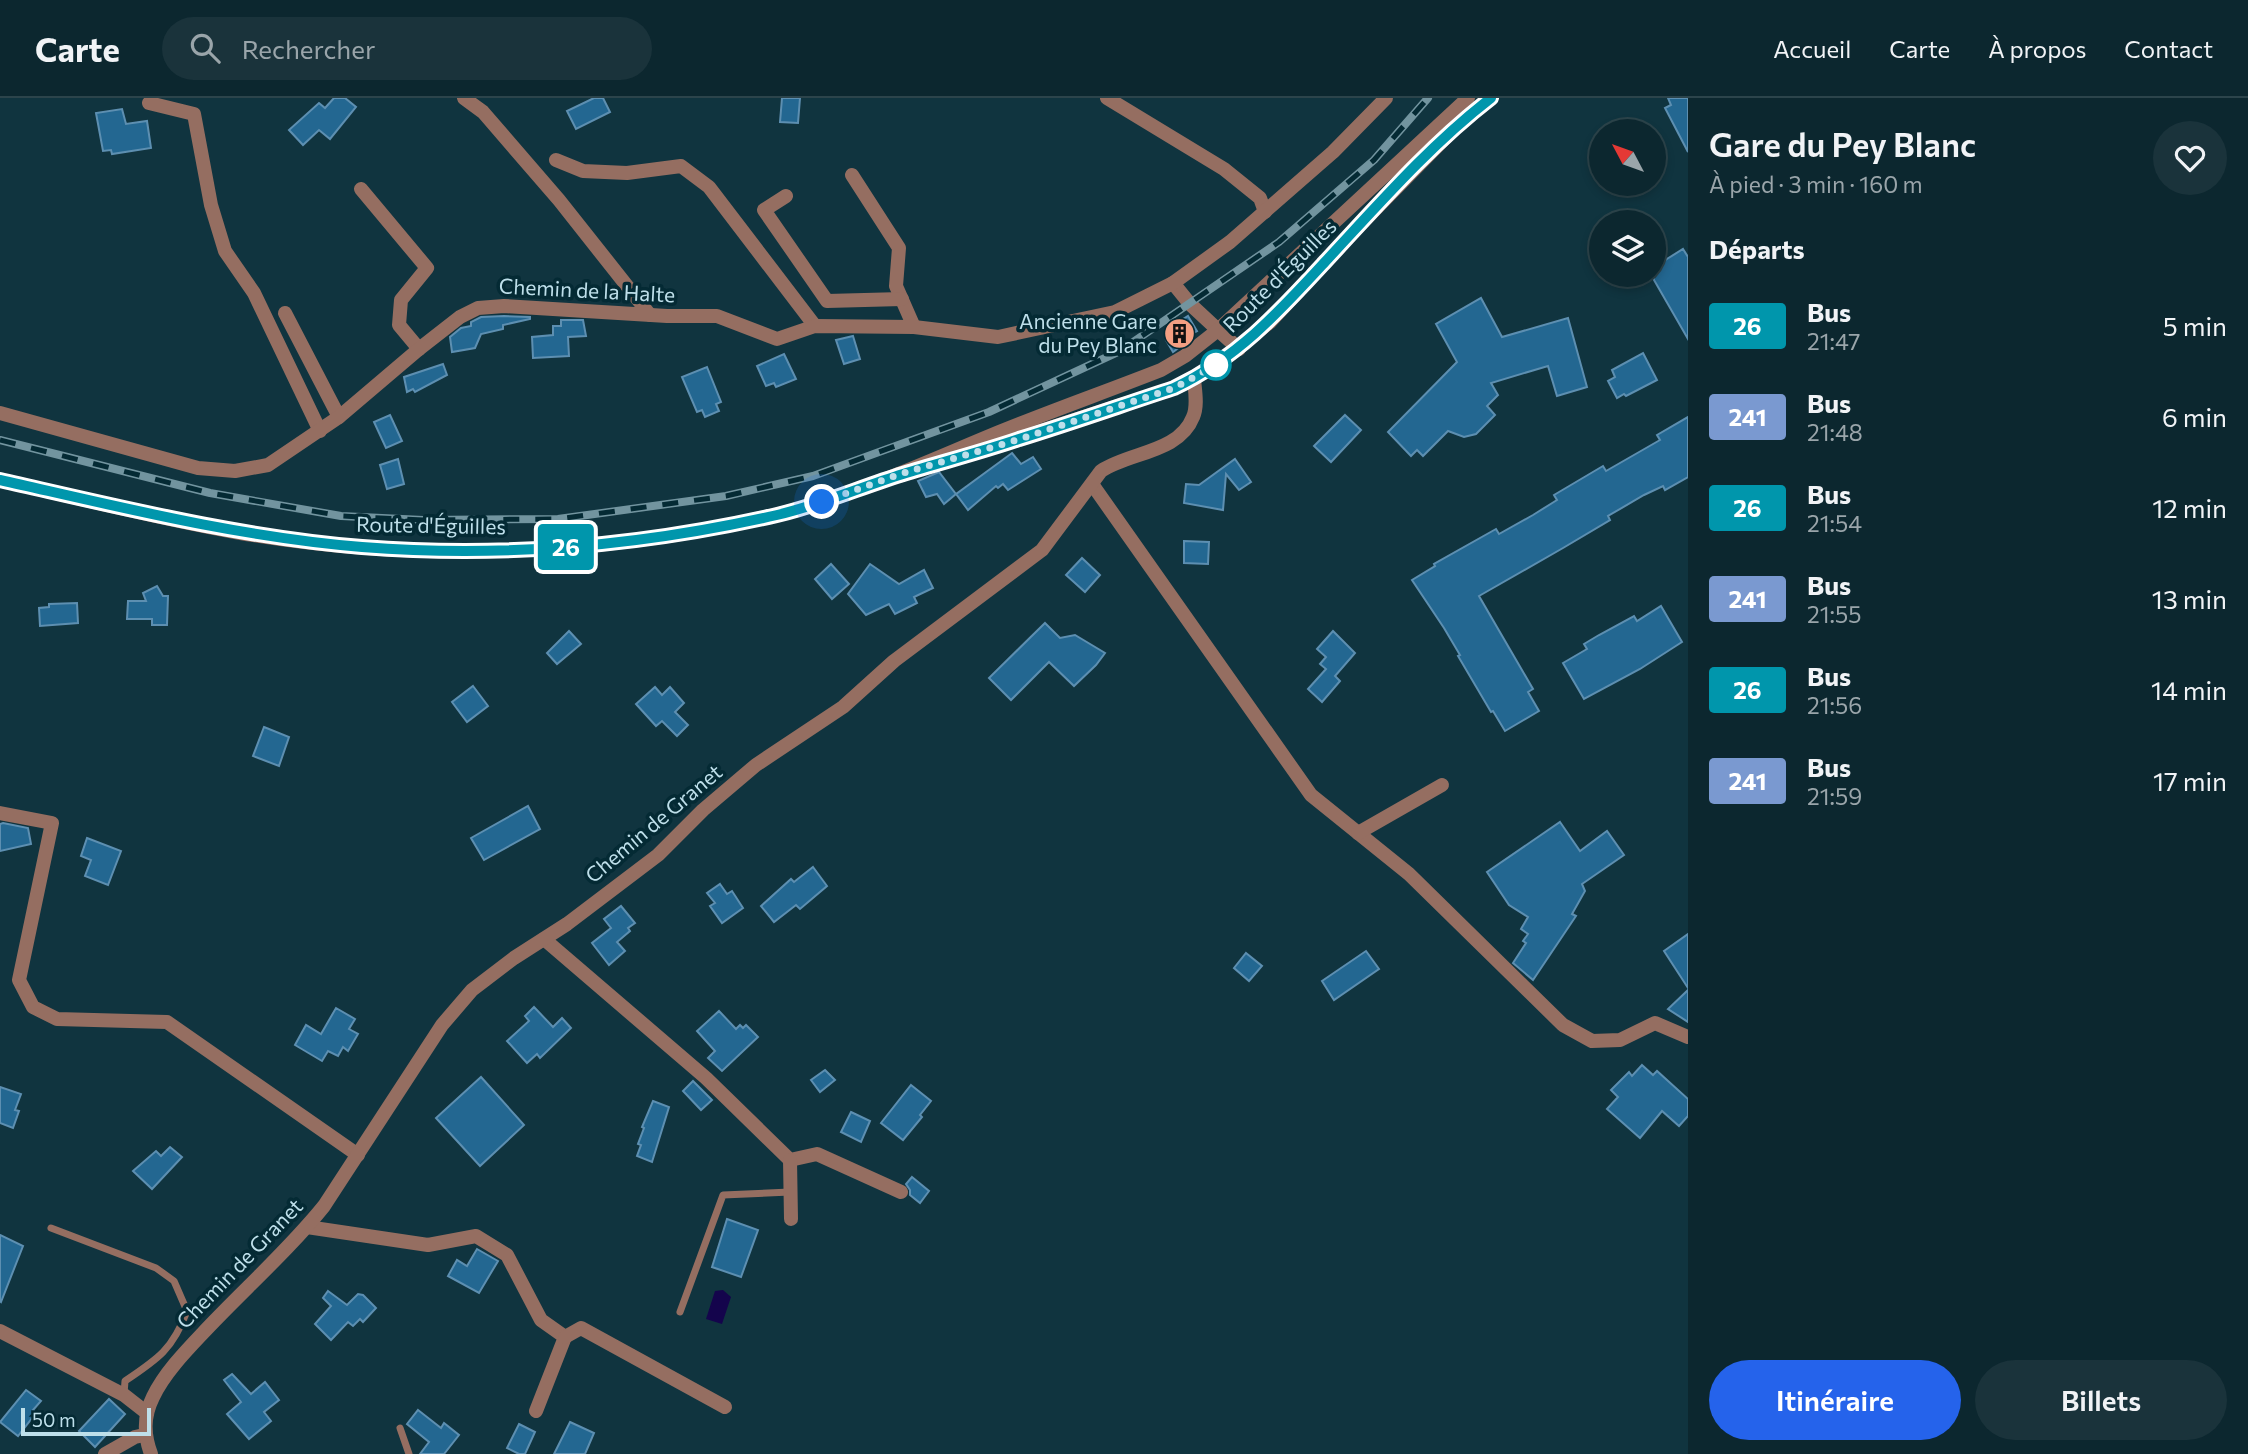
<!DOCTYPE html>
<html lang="fr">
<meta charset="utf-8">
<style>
:root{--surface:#0c272f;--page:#1a333b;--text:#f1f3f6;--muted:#9aa5aa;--line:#2c444b;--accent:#2563eb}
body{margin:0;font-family:Commissioner,sans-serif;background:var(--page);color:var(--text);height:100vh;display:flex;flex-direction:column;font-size:26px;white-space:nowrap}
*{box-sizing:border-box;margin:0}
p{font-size:23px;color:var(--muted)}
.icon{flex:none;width:38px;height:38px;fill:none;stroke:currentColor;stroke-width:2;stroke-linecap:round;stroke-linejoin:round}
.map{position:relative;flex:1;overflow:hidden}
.details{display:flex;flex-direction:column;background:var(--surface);width:560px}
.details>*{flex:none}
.badge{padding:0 14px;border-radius:5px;font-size:24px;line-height:46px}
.needle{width:46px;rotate:311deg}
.tools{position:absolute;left:1589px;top:21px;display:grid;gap:14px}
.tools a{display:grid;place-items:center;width:77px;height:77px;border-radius:50%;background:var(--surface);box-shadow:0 4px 10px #0003,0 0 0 2px var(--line);font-size:35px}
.scale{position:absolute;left:21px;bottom:18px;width:130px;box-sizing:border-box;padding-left:7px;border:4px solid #bedfea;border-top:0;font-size:19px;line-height:24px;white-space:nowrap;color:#bedfea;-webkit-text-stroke:5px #042a34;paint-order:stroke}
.you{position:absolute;width:35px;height:35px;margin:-18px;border:5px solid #fff;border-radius:50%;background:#1a73e8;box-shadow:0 0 0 10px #1a73e833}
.map>.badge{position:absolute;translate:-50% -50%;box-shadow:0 0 0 4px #fff}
h2{padding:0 21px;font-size:26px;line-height:63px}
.round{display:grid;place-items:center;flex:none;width:74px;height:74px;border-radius:37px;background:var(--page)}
.headline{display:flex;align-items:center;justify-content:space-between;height:119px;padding:0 21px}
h1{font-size:33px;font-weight:600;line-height:52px}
.button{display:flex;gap:14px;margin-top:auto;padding:14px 21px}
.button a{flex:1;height:80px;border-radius:42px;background:var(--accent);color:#fff;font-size:28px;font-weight:600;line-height:80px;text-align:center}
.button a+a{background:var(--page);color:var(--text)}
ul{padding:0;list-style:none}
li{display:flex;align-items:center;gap:21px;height:91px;padding:0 21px}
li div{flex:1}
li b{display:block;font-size:26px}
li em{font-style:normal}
li .badge{min-width:77px;font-weight:700;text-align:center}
header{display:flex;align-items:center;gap:42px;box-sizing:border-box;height:98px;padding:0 35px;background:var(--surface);border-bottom:2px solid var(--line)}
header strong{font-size:33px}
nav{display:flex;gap:38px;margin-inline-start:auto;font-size:24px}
.search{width:490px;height:63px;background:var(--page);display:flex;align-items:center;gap:18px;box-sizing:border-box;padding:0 24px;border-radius:38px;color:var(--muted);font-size:26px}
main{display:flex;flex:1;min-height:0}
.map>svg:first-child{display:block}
</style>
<header>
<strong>Carte</strong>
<div class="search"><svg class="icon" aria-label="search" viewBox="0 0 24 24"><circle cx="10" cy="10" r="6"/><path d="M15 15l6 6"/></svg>Rechercher</div>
<nav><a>Accueil</a><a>Carte</a><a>À propos</a><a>Contact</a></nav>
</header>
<main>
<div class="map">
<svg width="1688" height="1356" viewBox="0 0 1688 1356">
<rect width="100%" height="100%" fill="#10343f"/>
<polygon fill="#14044c" points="723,1192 731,1199 722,1226 706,1221 715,1193"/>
<g fill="#236791" stroke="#5d8fb1" stroke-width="2">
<polygon points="334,0 345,0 356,9 330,41 319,32 303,47 289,32 319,5 325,10"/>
<polygon points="594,0 603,0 610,14 576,31 567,13"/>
<polygon points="782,0 800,0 798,25 780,24"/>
<polygon points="1668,0 1688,0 1688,54 1665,10 1671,7"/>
<polygon points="122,11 126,26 147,23 151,50 112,56 111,52 103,53 96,15"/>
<polygon points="1683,151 1688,159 1688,241 1654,182 1654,169"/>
<polygon points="1481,200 1502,239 1568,220 1587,289 1557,298 1548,268 1491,285 1498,297 1487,308 1495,317 1476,336 1464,339 1448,333 1423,358 1417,352 1411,358 1388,334 1457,264 1436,226"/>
<polygon points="504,218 530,219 530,221 503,227 503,231 481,236 475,250 452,254 450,239 461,230 471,228 471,224 481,219"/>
<polygon points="1188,218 1197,233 1186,239 1188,243 1173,254 1166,242 1171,239 1166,232"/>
<polygon points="561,222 583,222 586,238 568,239 569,258 533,260 532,239 553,237 553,228 561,228"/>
<polygon points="853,238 860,261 844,266 836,242"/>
<polygon points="1643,255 1657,282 1626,298 1624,296 1617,300 1608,283 1615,279 1612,272"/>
<polygon points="784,256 796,281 776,289 774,285 766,288 757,268"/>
<polygon points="443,266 447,277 415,294 413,291 407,294 404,279"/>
<polygon points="707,269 721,304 716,306 719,313 705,319 702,312 697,314 682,279"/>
<polygon points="390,317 402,343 386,350 374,324"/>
<polygon points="1345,317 1361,332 1331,364 1314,348"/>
<polygon points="1688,319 1688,379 1665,392 1663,388 1644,397 1608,418 1610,422 1563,450 1479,498 1533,591 1528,594 1539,613 1505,633 1493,613 1491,614 1458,558 1460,557 1444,530 1412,482 1435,468 1434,466 1496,431 1499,436 1533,417 1557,402 1554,397 1603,368 1606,373 1660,342 1657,337"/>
<polygon points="1012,355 1021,366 1033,359 1041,371 1008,392 1003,386 998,390 996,388 968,412 956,396 944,406 937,396 926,399 918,383 939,374 956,396"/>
<polygon points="398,361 404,386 387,391 380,367"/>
<polygon points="1235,361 1251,384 1239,392 1226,376 1223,412 1184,405 1186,386 1199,387"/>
<polygon points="1184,443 1209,444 1208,466 1184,465"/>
<polygon points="1082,460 1100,477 1085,494 1066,477"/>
<polygon points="831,466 849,486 832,501 815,481"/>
<polygon points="870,466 899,486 924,472 933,490 914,499 917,505 895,516 889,506 866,517 848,496"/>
<polygon points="157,488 163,498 168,498 167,527 152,527 152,521 127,521 128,503 146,503 143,495"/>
<polygon points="77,505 78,525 40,528 39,510 49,509 49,506"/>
<polygon points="1661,508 1682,544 1640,571 1584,601 1563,565 1587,551 1584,546 1599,537 1634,518 1637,523"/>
<polygon points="1045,525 1060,540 1075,537 1105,555 1096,567 1074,588 1049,564 1011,602 989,580"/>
<polygon points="569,533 581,546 557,566 547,555"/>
<polygon points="1333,533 1355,555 1335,578 1340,583 1322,604 1308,591 1326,571 1320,566 1326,559 1317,551"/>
<polygon points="473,588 488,608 467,624 452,604"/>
<polygon points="655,589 662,597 670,589 684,605 675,614 688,627 677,638 662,623 656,628 636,606"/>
<polygon points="264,629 289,639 279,668 253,658"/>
<polygon points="528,708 540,731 484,762 471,740"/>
<polygon points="1560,724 1580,753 1607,733 1624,757 1582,786 1585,793 1572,816 1576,818 1533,882 1513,865 1526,845 1523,843 1528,836 1521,831 1528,819 1509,807 1487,774"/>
<polygon points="3,725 28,730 31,746 0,753 0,726"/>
<polygon points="87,740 121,753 108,787 85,778 91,762 81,758"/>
<polygon points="813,769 827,788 800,811 796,807 774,824 761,808 791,781 794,784"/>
<polygon points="720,786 727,796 732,793 743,810 722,825 710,808 715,805 707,795"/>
<polygon points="621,808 635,825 628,830 630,833 617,844 625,853 609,867 592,845 611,830 604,821"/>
<polygon points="1688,836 1688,890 1664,853"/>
<polygon points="1366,853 1379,871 1334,902 1322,883"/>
<polygon points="1246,855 1262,868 1249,883 1234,870"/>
<polygon points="1688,892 1688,924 1668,911"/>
<polygon points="534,909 553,929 562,920 571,930 540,960 537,956 527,965 507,943 529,923 525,918"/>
<polygon points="336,910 355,921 349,931 358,936 348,953 343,949 338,958 328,953 322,963 295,947 306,927 321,936"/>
<polygon points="719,913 736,931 740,927 743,930 746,927 758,939 722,973 708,960 715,953 697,933"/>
<polygon points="1642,967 1653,977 1657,973 1688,1001 1688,1018 1679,1028 1662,1013 1640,1040 1607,1011 1618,999 1611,992 1629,974 1632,978"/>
<polygon points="825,972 835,982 820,994 811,982"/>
<polygon points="481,979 524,1027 480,1068 436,1020"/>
<polygon points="693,983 712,1002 701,1012 683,993"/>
<polygon points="911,987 931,1003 920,1017 922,1019 903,1042 881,1025"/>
<polygon points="0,989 21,996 15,1012 19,1013 13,1030 0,1025"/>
<polygon points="653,1003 669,1009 652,1064 637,1058 641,1047 638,1046 644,1030 642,1029"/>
<polygon points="851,1014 870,1023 861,1044 841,1034"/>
<polygon points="170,1049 182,1059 152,1091 133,1073 156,1053 161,1058"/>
<polygon points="912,1079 929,1093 920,1105 910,1097 910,1092 906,1086"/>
<polygon points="727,1121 758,1132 741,1179 712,1169"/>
<polygon points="0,1137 23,1148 1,1204 0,1203"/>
<polygon points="477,1151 498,1163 479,1195 448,1178 457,1162 467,1168"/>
<polygon points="328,1193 347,1207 358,1196 363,1197 376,1210 363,1224 360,1221 353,1228 348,1224 331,1242 315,1226 331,1208 323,1200"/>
<polygon points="232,1276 251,1296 265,1284 279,1302 264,1314 271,1323 249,1341 227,1316 241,1304 224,1282"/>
<polygon points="26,1292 41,1303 33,1312 36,1315 18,1338 0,1324"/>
<polygon points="109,1301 125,1316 95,1349 79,1333"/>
<polygon points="418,1312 441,1330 444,1325 459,1337 444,1356 420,1356 429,1344 407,1326"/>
<polygon points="570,1324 594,1335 585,1356 554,1356"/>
<polygon points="519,1326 535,1334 525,1356 519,1356 507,1350"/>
</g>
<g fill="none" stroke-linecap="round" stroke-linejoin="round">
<g stroke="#956e61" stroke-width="7">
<path d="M 51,1130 L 156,1170 L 174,1183 L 187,1213 C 173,1251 158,1261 125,1283 L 124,1296"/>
<polyline points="680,1214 723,1097 790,1094"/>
<polyline points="400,1330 409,1356"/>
</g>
<g stroke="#956e61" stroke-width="14">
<polyline points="464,0 483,14 559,102 650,217"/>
<polyline points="1107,0 1224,71 1260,100 1265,114"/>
<polyline points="149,5 194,16 211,107 225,153 254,195 320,333"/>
<polyline points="556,62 583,73 627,75 681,68 709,89 815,228"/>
<polyline points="852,77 899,150 896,188 914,229"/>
<polyline points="361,91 427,170 401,202 399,227 419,251"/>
<polyline points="786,98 764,112 827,203 902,201"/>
<polyline points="1173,185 1190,206 1218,232"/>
<polyline points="285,215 339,319"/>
<polyline points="0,315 198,370 235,373 268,367 339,319 419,251 460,219 478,210 504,208 667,218 717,218 777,241 815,228 914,229 998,239 1115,214 1173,185 1230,144 1333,54 1386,0"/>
<polyline points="1092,386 1311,697 1409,776 1563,927 1592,943 1620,942 1655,925 1688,939"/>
<polyline points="0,715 52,725 19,882 33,909 57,921 167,924 358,1057"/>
<polyline points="1358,735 1442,687"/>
<polyline points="544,841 706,980 790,1062 817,1056 901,1094"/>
<polyline points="790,1062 791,1121"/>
<polyline points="307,1129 428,1147 476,1138 507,1157 541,1222 565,1239 536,1313"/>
<polyline points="0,1233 124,1297 147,1315"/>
<polyline points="565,1239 581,1230 725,1309"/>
<polyline points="105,1356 135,1339 144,1337"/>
<path d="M 151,1356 C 144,1337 143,1319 153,1299 C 164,1276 184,1255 202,1236 C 242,1193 287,1154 324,1108 L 442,927 L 472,892 L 514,860 L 567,826 L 658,757 L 703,712 L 756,667 L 843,609 L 894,563 L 1042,452 L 1101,373 C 1129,354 1179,355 1193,319 C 1198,308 1195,293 1194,281"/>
</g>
<g stroke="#956e61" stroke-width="14">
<polyline points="1218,232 1239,251"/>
<polyline points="960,359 1174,290 1216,267 1270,224 1349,138 1462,23 1491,0"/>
<path d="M 0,382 C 78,400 156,420 235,434 C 414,465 602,459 779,416 C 853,398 922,366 992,337 C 1048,314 1105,294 1161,272 L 1185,258 L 1218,232 L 1468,0"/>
</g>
<defs>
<polyline id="rail" points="0,342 210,395 341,418 423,422 558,421 726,398 813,378 989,314 1120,253 1279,144 1374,62 1428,0"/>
</defs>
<use href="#rail" stroke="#72949f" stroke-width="8"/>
<use href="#rail" stroke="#042a34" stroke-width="5" stroke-dasharray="16" stroke-linecap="butt"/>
</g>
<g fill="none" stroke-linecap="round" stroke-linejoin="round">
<defs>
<path id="line" d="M 0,382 C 120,409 239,439 362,449 C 501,460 641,448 777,417 C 820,407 861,389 903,376 C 942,364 981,354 1019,341 C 1071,325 1122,307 1174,290 C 1237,260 1278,215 1324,165 C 1377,108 1430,47 1491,0"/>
</defs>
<use href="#line" stroke="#fff" stroke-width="16"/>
<use href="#line" stroke="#0096ac" stroke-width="10"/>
<polyline stroke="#bedfea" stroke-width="7" stroke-dasharray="0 12.6" points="822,404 900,376 1017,342 1174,290 1216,267"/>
</g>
<defs>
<symbol id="building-disc" viewBox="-11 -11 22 22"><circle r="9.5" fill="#f39f82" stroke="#042a34"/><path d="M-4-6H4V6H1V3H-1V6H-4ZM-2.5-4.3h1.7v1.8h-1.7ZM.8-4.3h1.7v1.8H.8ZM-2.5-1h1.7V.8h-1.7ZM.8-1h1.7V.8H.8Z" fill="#111"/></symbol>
</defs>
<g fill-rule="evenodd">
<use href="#building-disc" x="1162" y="218" width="35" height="35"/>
</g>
<circle fill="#fff" stroke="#0096ac" stroke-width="3.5" cx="1216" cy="267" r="14"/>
<g text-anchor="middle" stroke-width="7" stroke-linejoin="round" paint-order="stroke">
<g font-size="21" fill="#bedfea" stroke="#042a34">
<text transform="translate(1280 178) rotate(-45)" y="7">Route d'Éguilles</text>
<text transform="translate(587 193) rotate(3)" y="7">Chemin de la Halte</text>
<text transform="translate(431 428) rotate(1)" y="7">Route d'Éguilles</text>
<text transform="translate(654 726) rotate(-40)" y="7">Chemin de Granet</text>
<text transform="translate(240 1166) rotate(-46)" y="7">Chemin de Granet</text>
</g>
<g font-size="21" fill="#bedfea" stroke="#042a34" text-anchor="end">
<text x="1157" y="231">Ancienne Gare<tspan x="1157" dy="24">du Pey Blanc</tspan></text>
</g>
</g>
</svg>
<div class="tools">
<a><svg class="needle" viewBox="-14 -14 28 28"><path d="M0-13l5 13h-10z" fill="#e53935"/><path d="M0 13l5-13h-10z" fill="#9aa5aa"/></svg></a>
<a><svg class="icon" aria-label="layers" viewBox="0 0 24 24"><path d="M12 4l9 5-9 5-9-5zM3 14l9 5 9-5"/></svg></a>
</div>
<div class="scale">50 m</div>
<div class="you" style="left:822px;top:404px"></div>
<b class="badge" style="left:566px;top:449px;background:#0096ac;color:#fff">26</b>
</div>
<section class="details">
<div class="headline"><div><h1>Gare du Pey Blanc</h1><p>À pied · 3 min · 160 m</p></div><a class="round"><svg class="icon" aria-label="heart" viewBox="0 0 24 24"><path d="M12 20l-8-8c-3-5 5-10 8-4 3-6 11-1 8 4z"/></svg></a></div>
<h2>Départs</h2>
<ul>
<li><span class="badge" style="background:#0096ac;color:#fff">26</span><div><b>Bus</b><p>21:47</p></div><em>5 min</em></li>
<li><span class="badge" style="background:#7a99d0;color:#fff">241</span><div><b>Bus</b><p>21:48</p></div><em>6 min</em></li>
<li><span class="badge" style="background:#0096ac;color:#fff">26</span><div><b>Bus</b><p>21:54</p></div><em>12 min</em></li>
<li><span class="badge" style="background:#7a99d0;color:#fff">241</span><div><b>Bus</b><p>21:55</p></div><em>13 min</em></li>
<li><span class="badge" style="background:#0096ac;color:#fff">26</span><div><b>Bus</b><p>21:56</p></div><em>14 min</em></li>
<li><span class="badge" style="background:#7a99d0;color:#fff">241</span><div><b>Bus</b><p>21:59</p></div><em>17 min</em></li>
</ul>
<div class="button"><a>Itinéraire</a><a>Billets</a></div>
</section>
</main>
